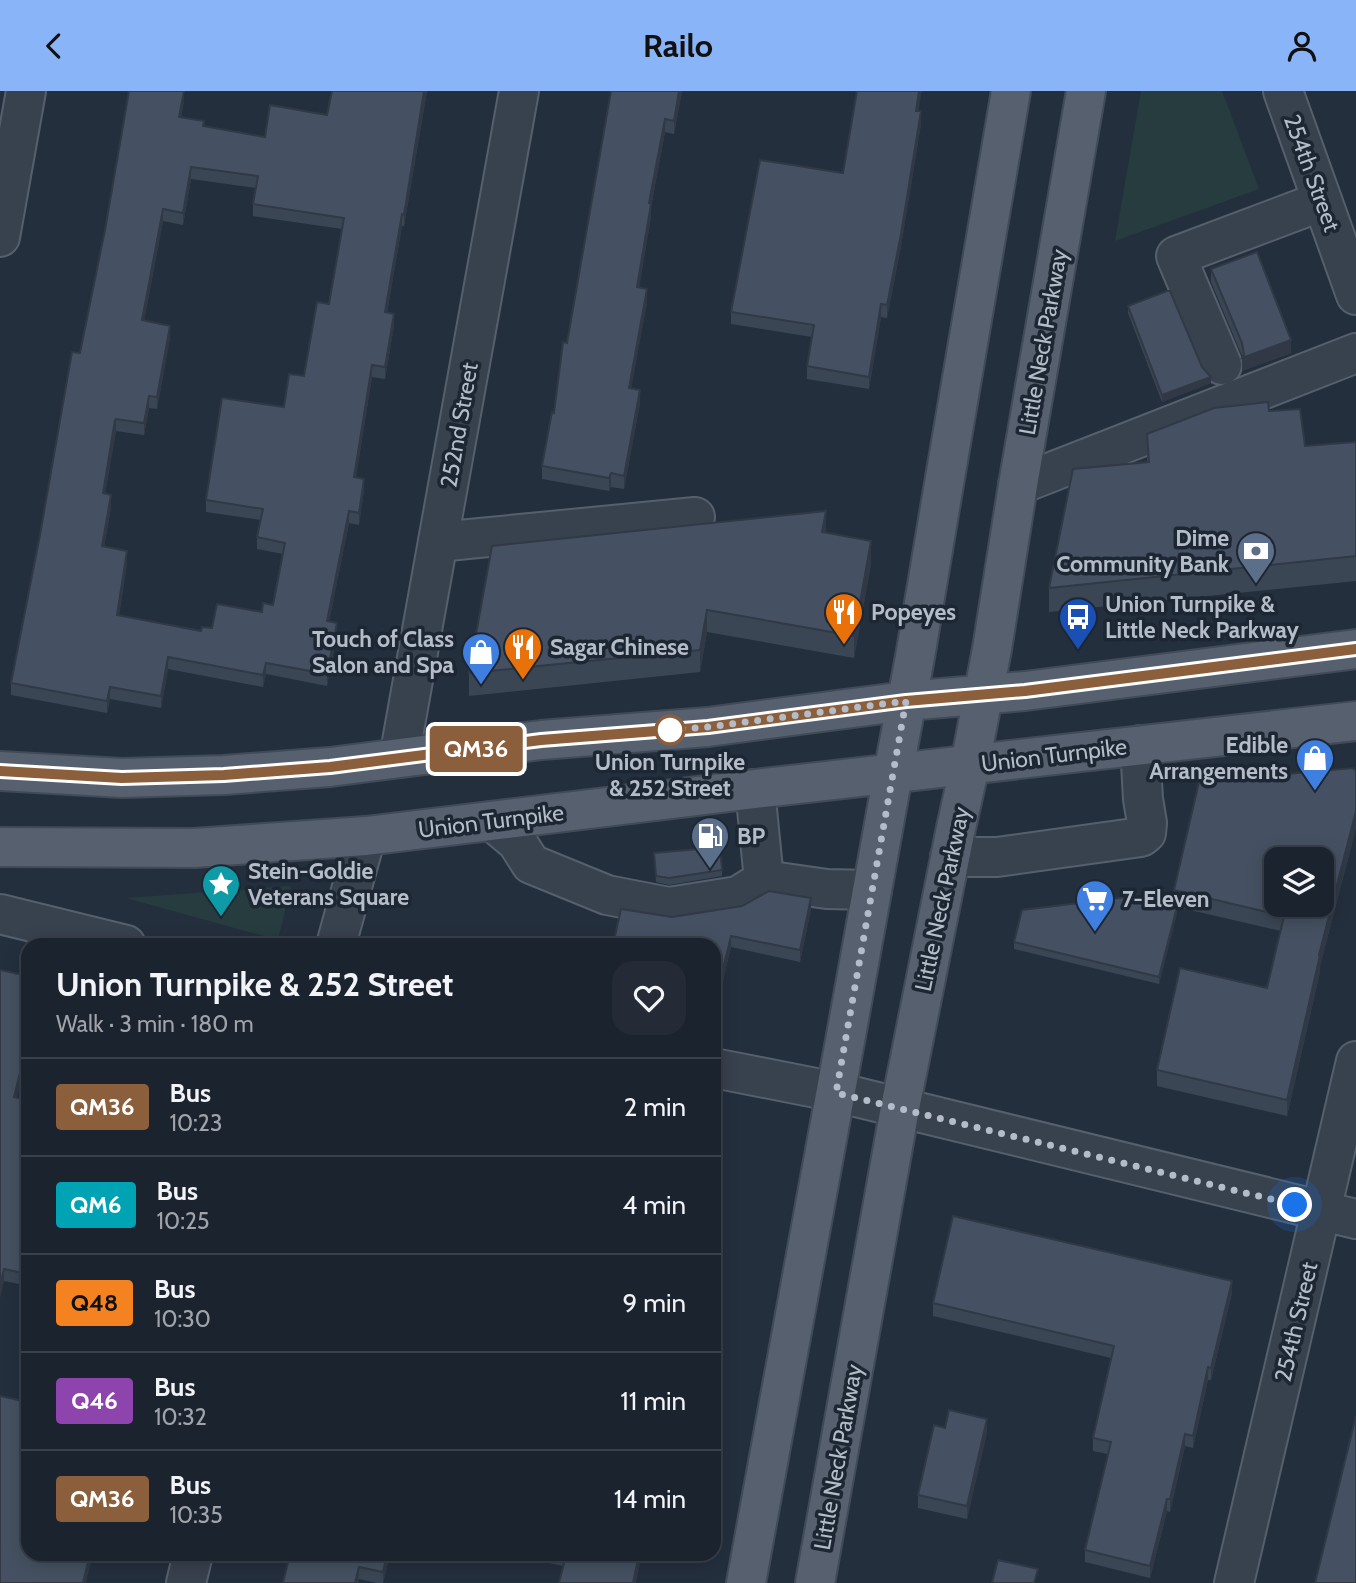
<!DOCTYPE html>
<meta charset="utf-8">
<style>
:root{--surface:#1b232e;--page:#242b36;--text:#f1f3f6;--muted:#a0a4aa;--line:#39404a;--accent:#8ab4f8}
body{margin:0;font-family:Cabin,sans-serif;background:var(--page);color:var(--text);height:100vh;display:flex;flex-direction:column;font-size:26px;white-space:nowrap}
*{box-sizing:border-box;margin:0}
p{font-size:23px;color:var(--muted)}
.icon{flex:none;width:38px;height:38px;fill:none;stroke:currentColor;stroke-width:2;stroke-linecap:round;stroke-linejoin:round}
.map{position:relative;flex:1;overflow:hidden}
.side{position:absolute;left:21px;top:847px;width:700px;height:623px;display:flex;flex-direction:column;background:var(--surface);border-radius:21px;box-shadow:0 4px 18px #0003,0 0 0 2px var(--line)}
.side>*{flex:none}
.badge{padding:0 14px;border-radius:5px;font-size:24px;line-height:46px}
.buttons{position:absolute;left:1264px;top:756px;display:grid;gap:14px}
.buttons a{display:grid;place-items:center;width:70px;height:70px;border-radius:14px;background:var(--surface);box-shadow:0 4px 18px #0003,0 0 0 2px var(--line);font-size:35px}
.you{position:absolute;width:35px;height:35px;margin:-18px;border:5px solid #fff;border-radius:50%;background:#1a73e8;box-shadow:0 0 0 10px #1a73e833}
.map>.badge{position:absolute;translate:-50% -50%;box-shadow:0 0 0 4px #fff}
.round{display:grid;place-items:center;flex:none;width:74px;height:74px;border-radius:21px;background:var(--page)}
.summary{display:flex;align-items:center;justify-content:space-between;height:119px;padding:0 35px}
h1{font-size:33px;font-weight:800;line-height:52px}
ul{padding:0;list-style:none}
li{display:flex;align-items:center;gap:21px;height:98px;padding:0 35px;border-top:2px solid var(--line)}
li div{flex:1}
li b{display:block;font-size:26px}
li em{font-style:normal}
li .badge{min-width:77px;font-weight:700;text-align:center}
header{display:flex;justify-content:space-between;align-items:center;height:91px;padding:0 35px;background:var(--accent);color:#111;font-size:32px;font-weight:800}
.map>svg:first-child{display:block}
</style>
<header><svg class="icon" aria-label="back" viewBox="0 0 24 24"><path d="M15 5l-7 7 7 7"/></svg>Railo<svg class="icon" aria-label="person" viewBox="0 0 24 24"><circle cx="12" cy="8" r="4"/><path d="M4 21q1-7 8-7t8 7"/></svg></header>
<div class="map">
<svg width="1356" height="1492" viewBox="0 0 1356 1492">
<rect width="100%" height="100%" fill="#242f3e"/>
<g fill="#263c3f">
<polygon points="1141,0 1222,0 1259,98 1115,150"/>
<polygon points="291,795 278,849 126,807"/>
</g>
<g fill="none" stroke-linecap="round" stroke-linejoin="round">
<defs>
<g id="minor">
<polyline points="1283,0 1356,204"/>
<polyline points="0,146 26,0"/>
<polyline points="1222,274 1176,165 1322,110"/>
<polyline points="1018,394 1356,262"/>
<polyline points="438,451 695,426"/>
<polyline points="399,667 519,0"/>
<polyline points="492,730 517,751 531,773 607,804 669,816 738,805 764,789 755,698"/>
<polyline points="950,766 997,766 1141,746 1146,742 1147,732 1143,708 1140,654"/>
<polyline points="764,789 827,798 872,799"/>
<polyline points="0,823 126,854"/>
<polyline points="336,854 366,745"/>
<polyline points="714,977 836,1001 1356,1128"/>
<polyline points="186,1492 193,1463"/>
<polyline points="1234,1492 1356,970"/>
</g>
<g id="major">
<polyline points="0,680 122,687 224,684 330,676 541,649 708,636 906,610 1025,600 1356,558"/>
<polyline points="0,756 194,757 366,745 755,698 1356,630"/>
<polyline points="746,1492 847,939 893,683 915,566 946,381 1011,0"/>
<polyline points="815,1492 900,1017 956,737 970,674 992,558 1018,394 1086,0"/>
</g>
</defs>
<use href="#minor" stroke="#565f6c" stroke-width="42"/>
<use href="#major" stroke="#414a57" stroke-width="42"/>
<use href="#minor" stroke="#38414e" stroke-width="38"/>
<use href="#major" stroke="#56606e" stroke-width="38"/>
</g>
<g fill="#3b4654" fill-rule="evenodd">
<path d="M 427,0 L 404,135 L 402,135 L 387,222 L 394,235 L 385,288 L 372,286 L 356,386 L 364,399 L 359,434 L 349,432 L 329,530 L 337,544 L 327,595 L 266,583 L 263,596 L 168,578 L 161,617 L 110,608 L 107,622 L 11,604 L 11,592 L 80,262 L 184,9 L 181,27 L 204,35 L 265,46 L 327,24 ZM 191,88 L 256,97 L 253,113 L 253,125 L 342,138 L 329,213 L 304,285 L 284,316 L 206,409 L 206,421 L 261,429 L 257,446 L 257,458 L 283,463 L 273,514 L 262,521 L 201,540 L 119,525 L 127,472 L 104,456 L 111,416 L 105,402 L 116,340 L 144,344 L 149,317 L 157,318 L 170,247 L 144,230 L 163,130 L 183,134 Z"/>
<polygon points="611,0 682,0 674,43 665,41 651,116 651,126 639,197 647,211 631,297 640,312 624,398 611,396 609,400 542,388 542,375 554,322 567,252"/>
<polygon points="918,20 921,33 901,155 887,227 881,226 869,298 807,288 807,275 812,246 731,233 731,221"/>
<polygon points="1211,178 1291,262 1242,280 1242,265 1211,191"/>
<polygon points="1128,215 1202,276 1211,292 1162,311 1128,222"/>
<polygon points="1269,320 1305,355 1356,351 1356,490 1049,521 1049,497 1147,371 1147,343"/>
<polygon points="826,442 871,473 854,567 707,541 700,581 469,605 469,582"/>
<polygon points="1356,680 1356,737 1320,875 1320,881 1287,1025 1157,995 1157,979 1267,897 1281,840 1177,816 1177,822 1159,893 1014,858 1014,851 1174,815 1174,799"/>
<polygon points="654,762 722,779 722,785 669,794 656,791"/>
<polygon points="811,818 800,871 731,856 720,902 714,901 714,854 672,826"/>
<polygon points="0,879 17,1006 28,1009 28,1195 4,1190"/>
<polygon points="1232,1202 1211,1289 1208,1289 1193,1357 1185,1355 1170,1421 1167,1420 1150,1487 1085,1471 1085,1459 1108,1363 1093,1360 1093,1347 1111,1267 933,1225 933,1212"/>
<polygon points="945,1337 987,1341 967,1428 918,1417 918,1404"/>
<polygon points="290,1463 390,1463 383,1492 377,1492 359,1488 358,1492 283,1492"/>
<polygon points="507,1463 642,1463 563,1475"/>
</g>
<g fill="#303945">
<polygon points="184,0 184,9 179,38 179,26"/>
<polygon points="424,0 427,0 404,135 404,124"/>
<polygon points="679,0 682,0 674,43 674,30"/>
<polygon points="919,0 922,0 916,32 916,20"/>
<polygon points="921,20 921,33 901,155 887,227 887,214"/>
<polygon points="665,28 665,41 651,116 651,126 637,209 637,196 649,112"/>
<polygon points="191,76 191,88 183,134 183,122"/>
<polygon points="163,118 163,130 142,241 142,229"/>
<polygon points="402,123 402,135 385,233 385,221"/>
<polygon points="647,198 647,211 629,310 629,297"/>
<polygon points="881,213 881,226 869,298 869,286"/>
<polygon points="394,223 394,235 385,288 385,276"/>
<polygon points="170,235 170,247 157,318 157,306"/>
<polygon points="1291,249 1291,262 1242,280 1242,267"/>
<polygon points="372,274 372,286 354,398 354,386"/>
<polygon points="1211,286 1211,292 1162,311 1162,304"/>
<polygon points="640,299 640,312 624,398 624,385"/>
<polygon points="149,305 149,317 144,344 144,332"/>
<polygon points="116,328 116,340 103,414 103,402"/>
<polygon points="611,382 611,396 609,400 609,387"/>
<polygon points="364,388 364,399 359,434 359,422"/>
<polygon points="111,404 111,416 102,467 102,455"/>
<polygon points="349,420 349,432 327,542 327,530"/>
<polygon points="826,420 826,442 822,441"/>
<polygon points="871,450 871,473 854,567 854,545"/>
<polygon points="127,460 127,472 117,536 117,524"/>
<polygon points="707,519 707,541 700,581 700,559"/>
<polygon points="337,532 337,544 327,595 327,583"/>
<polygon points="168,566 168,578 161,617 161,605"/>
<polygon points="266,572 266,583 263,596 263,584"/>
<polygon points="110,596 110,608 107,622 107,610"/>
<polygon points="1356,720 1356,737 1320,875 1320,881 1287,1025 1287,1009 1319,864"/>
<polygon points="811,807 811,818 800,871 800,859"/>
<polygon points="1177,816 1177,822 1159,893 1159,886"/>
<polygon points="731,845 731,856 720,902 720,891"/>
<polygon points="28,950 28,962 14,1018 14,1006"/>
<polygon points="4,1178 4,1190 0,1207 0,1195"/>
<polygon points="1232,1190 1232,1202 1211,1289 1211,1277"/>
<polygon points="1208,1276 1208,1289 1193,1357 1193,1345"/>
<polygon points="987,1328 987,1341 967,1428 967,1415"/>
<polygon points="1185,1343 1185,1355 1170,1421 1170,1408"/>
<polygon points="1167,1408 1167,1420 1150,1487 1150,1475"/>
<polygon points="90,1463 93,1463 86,1492 83,1492"/>
<polygon points="387,1463 390,1463 383,1492 383,1481"/>
<polygon points="639,1463 642,1463 636,1492 633,1492"/>
<polygon points="359,1476 358,1492 355,1492"/>
</g>
<g fill="#455162" stroke="#303945" stroke-width="2" fill-rule="evenodd">
<path d="M 129,0 L 184,0 L 179,26 L 204,30 L 203,35 L 265,46 L 270,14 L 327,24 L 332,0 L 424,0 L 404,124 L 402,123 L 385,221 L 394,223 L 385,276 L 372,274 L 354,386 L 364,388 L 359,422 L 349,420 L 327,530 L 337,532 L 327,583 L 266,572 L 263,584 L 168,566 L 161,605 L 110,596 L 107,610 L 11,592 L 40,444 L 72,261 L 80,262 L 105,139 ZM 191,76 L 258,85 L 253,113 L 344,127 L 329,213 L 317,211 L 304,285 L 289,283 L 284,316 L 222,307 L 206,409 L 263,418 L 257,446 L 285,452 L 273,514 L 263,512 L 262,521 L 217,513 L 212,537 L 202,536 L 201,540 L 117,524 L 127,460 L 102,455 L 111,404 L 103,402 L 115,329 L 116,328 L 144,332 L 149,305 L 157,306 L 170,235 L 142,229 L 163,118 L 183,122 Z"/>
<polygon points="611,0 679,0 674,30 665,28 649,112 651,113 637,196 647,198 629,297 640,299 624,385 611,382 609,387 542,375 552,321 554,322 563,251 567,252"/>
<polygon points="857,0 919,0 916,20 921,20 901,143 887,214 881,213 869,286 807,275 814,234 731,221 760,69 843,82"/>
<polygon points="1257,161 1291,249 1242,267 1244,263 1242,252 1211,178"/>
<polygon points="1167,200 1170,200 1202,276 1211,286 1162,304 1128,215"/>
<polygon points="1268,311 1269,320 1300,318 1305,355 1356,351 1356,465 1049,497 1073,378 1149,371 1147,343 1214,317"/>
<polygon points="826,420 822,441 871,450 854,545 707,519 700,559 469,582 492,455"/>
<path d="M 1353,677 L 1356,680 L 1356,720 L 1319,864 L 1320,864 L 1287,1009 L 1157,979 L 1180,877 L 1267,897 L 1284,825 L 1174,799 L 1199,691 ZM 1276,768 L 1321,768 L 1321,814 L 1276,814 Z"/>
<polygon points="720,756 722,779 669,787 656,785 654,762"/>
<polygon points="769,800 811,807 800,859 731,845 720,891 714,889 714,854 613,854 621,818 672,826 742,815"/>
<polygon points="1136,805 1177,816 1159,886 1014,851 1022,819"/>
<polygon points="0,879 28,885 28,950 14,1006 28,1009 28,1183 4,1178 0,1195"/>
<polygon points="953,1125 1232,1190 1211,1277 1208,1276 1193,1345 1185,1343 1170,1408 1167,1408 1150,1475 1085,1459 1111,1351 1093,1347 1114,1255 933,1212"/>
<polygon points="0,1305 28,1311 28,1463 90,1463 83,1492 0,1492"/>
<polygon points="949,1319 987,1328 967,1415 918,1404 934,1334 945,1337"/>
<polygon points="1356,1325 1356,1492 1315,1492"/>
<polygon points="290,1463 387,1463 383,1481 359,1476 355,1492 283,1492"/>
<polygon points="563,1463 639,1463 633,1492 559,1492 566,1464"/>
<polygon points="998,1469 1038,1478 1034,1492 992,1492"/>
</g>
<g fill="none" stroke-linecap="round" stroke-linejoin="round">
<defs>
<polyline id="line" points="0,680 122,687 224,684 330,676 541,649 708,636 906,610 1025,600 1356,558"/>
</defs>
<use href="#line" stroke="#fff" stroke-width="16"/>
<use href="#line" stroke="#8b5e3c" stroke-width="10"/>
<polyline stroke="#b4bcc9" stroke-width="7" stroke-dasharray="0 12.6" points="670,639 708,636 906,610 836,1002 1295,1114"/>
</g>
<defs>
<symbol id="bank-pin" viewBox="-11 -11 22 30"><path d="M0 17L-7.5 6A9.5 9.5 0 1 1 7.5 6Z" fill="#5c6f8a" stroke="#1d2633"/><path d="M-6-4H6V4H-6ZM0-2.3a2.3 2.3 0 1 0 0 4.6a2.3 2.3 0 1 0 0-4.6Z" fill="#fff"/></symbol>
<symbol id="restaurant-pin" viewBox="-11 -11 22 30"><path d="M0 17L-7.5 6A9.5 9.5 0 1 1 7.5 6Z" fill="#e8710a" stroke="#1d2633"/><path d="M-5-6h1v4h1v-4h1v4h1v-4h1v5L-1.5 .5V6h-2V.5L-5-1ZM5-6V6H3V1.5H1.5Q1.5-4 5-6Z" fill="#fff"/></symbol>
<symbol id="bus-pin" viewBox="-11 -11 22 30"><path d="M0 17L-7.5 6A9.5 9.5 0 1 1 7.5 6Z" fill="#1a4fb4" stroke="#1d2633"/><path d="M-5-6H5V4H4V6H2V4H-2V6H-4V4H-5ZM-3.5-4V0h7V-4ZM-3.5 1.2v1.5H-2V1.2ZM2 1.2v1.5H3.5V1.2Z" fill="#fff"/></symbol>
<symbol id="shop-pin" viewBox="-11 -11 22 30"><path d="M0 17L-7.5 6A9.5 9.5 0 1 1 7.5 6Z" fill="#3f7fe0" stroke="#1d2633"/><path d="M-5-2.5h2.3a2.7 3.5 0 0 1 5.4 0H5L5.5 6h-11ZM-1.5-2.5h3a1.5 2.3 0 0 0-3 0Z" fill="#fff"/></symbol>
<symbol id="fuel-pin" viewBox="-11 -11 22 30"><path d="M0 17L-7.5 6A9.5 9.5 0 1 1 7.5 6Z" fill="#5c6f8a" stroke="#1d2633"/><path d="M-5.5-6h7V0h2V4h1.3V-2.5L3-4.5l.8-.8L6-3V5H2.5V1h-1V6h-7ZM-4.2-4.7v3.2H.2V-4.7Z" fill="#fff"/></symbol>
<symbol id="sight-pin" viewBox="-11 -11 22 30"><path d="M0 17L-7.5 6A9.5 9.5 0 1 1 7.5 6Z" fill="#0f9aa8" stroke="#1d2633"/><path d="M0-6L1.8-2.2L6-1.7L2.9 1.2L3.7 5.4L0 3.3L-3.7 5.4L-2.9 1.2L-6-1.7L-1.8-2.2Z" fill="#fff"/></symbol>
<symbol id="supermarket-pin" viewBox="-11 -11 22 30"><path d="M0 17L-7.5 6A9.5 9.5 0 1 1 7.5 6Z" fill="#3f7fe0" stroke="#1d2633"/><path d="M-6-5.5h2.5l.6 2H6L4.5 2H-2.5L-4.4-4H-6ZM-1.5 3.2a1.3 1.3 0 1 0 .1 0ZM3 3.2a1.3 1.3 0 1 0 .1 0Z" fill="#fff"/></symbol>
</defs>
<g fill-rule="evenodd">
<use href="#bank-pin" x="1234" y="438" width="44" height="60"/>
<use href="#restaurant-pin" x="822" y="499" width="44" height="60"/>
<use href="#bus-pin" x="1056" y="504" width="44" height="60"/>
<use href="#restaurant-pin" x="501" y="534" width="44" height="60"/>
<use href="#shop-pin" x="459" y="539" width="44" height="60"/>
<use href="#shop-pin" x="1293" y="645" width="44" height="60"/>
<use href="#fuel-pin" x="688" y="723" width="44" height="60"/>
<use href="#sight-pin" x="199" y="771" width="44" height="60"/>
<use href="#supermarket-pin" x="1073" y="786" width="44" height="60"/>
</g>
<circle fill="#fff" stroke="#8b5e3c" stroke-width="3.5" cx="670" cy="639" r="14"/>
<g text-anchor="middle" stroke-width="7" stroke-linejoin="round" paint-order="stroke">
<g font-size="23" fill="#b4bcc9" stroke="#1d2633">
<text transform="translate(1312 82) rotate(70)" y="8">254th Street</text>
<text transform="translate(1043 251) rotate(-80)" y="8">Little Neck Parkway</text>
<text transform="translate(459 334) rotate(-80)" y="8">252nd Street</text>
<text transform="translate(1054 664) rotate(-7)" y="8">Union Turnpike</text>
<text transform="translate(491 730) rotate(-7)" y="8">Union Turnpike</text>
<text transform="translate(942 808) rotate(-78)" y="8">Little Neck Parkway</text>
<text transform="translate(1296 1231) rotate(-77)" y="8">254th Street</text>
<text transform="translate(838 1366) rotate(-80)" y="8">Little Neck Parkway</text>
</g>
<g font-size="23" font-weight="bold" fill="#b4bcc9" stroke="#1d2633" text-anchor="start">
<text x="1229" y="455" text-anchor="end">Dime<tspan x="1229" dy="26">Community Bank</tspan></text>
<text x="1105" y="521">Union Turnpike &amp;<tspan x="1105" dy="26">Little Neck Parkway</tspan></text>
<text x="871" y="529">Popeyes</text>
<text x="454" y="556" text-anchor="end">Touch of Class<tspan x="454" dy="26">Salon and Spa</tspan></text>
<text x="550" y="564">Sagar Chinese</text>
<text x="1288" y="662" text-anchor="end">Edible<tspan x="1288" dy="26">Arrangements</tspan></text>
<text x="737" y="753">BP</text>
<text x="248" y="788">Stein-Goldie<tspan x="248" dy="26">Veterans Square</tspan></text>
<text x="1122" y="816">7-Eleven</text>
</g>
<g font-size="23" font-weight="bold" fill="#b4bcc9" stroke="#1d2633">
<text x="670" y="679">Union Turnpike<tspan x="670" dy="26">&amp; 252 Street</tspan></text>
</g>
</g>
</svg>
<div class="buttons">
<a><svg class="icon" aria-label="layers" viewBox="0 0 24 24"><path d="M12 4l9 5-9 5-9-5zM3 14l9 5 9-5"/></svg></a>
</div>
<div class="you" style="left:1295px;top:1114px"></div>
<b class="badge" style="left:476px;top:658px;background:#8b5e3c;color:#fff">QM36</b>
<section class="side">
<div class="summary"><div><h1>Union Turnpike &amp; 252 Street</h1><p>Walk · 3 min · 180 m</p></div><a class="round"><svg class="icon" aria-label="heart" viewBox="0 0 24 24"><path d="M12 20l-8-8c-3-5 5-10 8-4 3-6 11-1 8 4z"/></svg></a></div>
<ul>
<li><span class="badge" style="background:#8b5e3c;color:#fff">QM36</span><div><b>Bus</b><p>10:23</p></div><em>2 min</em></li>
<li><span class="badge" style="background:#00a3b4;color:#fff">QM6</span><div><b>Bus</b><p>10:25</p></div><em>4 min</em></li>
<li><span class="badge" style="background:#f58220;color:#111">Q48</span><div><b>Bus</b><p>10:30</p></div><em>9 min</em></li>
<li><span class="badge" style="background:#8e44ad;color:#fff">Q46</span><div><b>Bus</b><p>10:32</p></div><em>11 min</em></li>
<li><span class="badge" style="background:#8b5e3c;color:#fff">QM36</span><div><b>Bus</b><p>10:35</p></div><em>14 min</em></li>
</ul>
</section>
</div>
